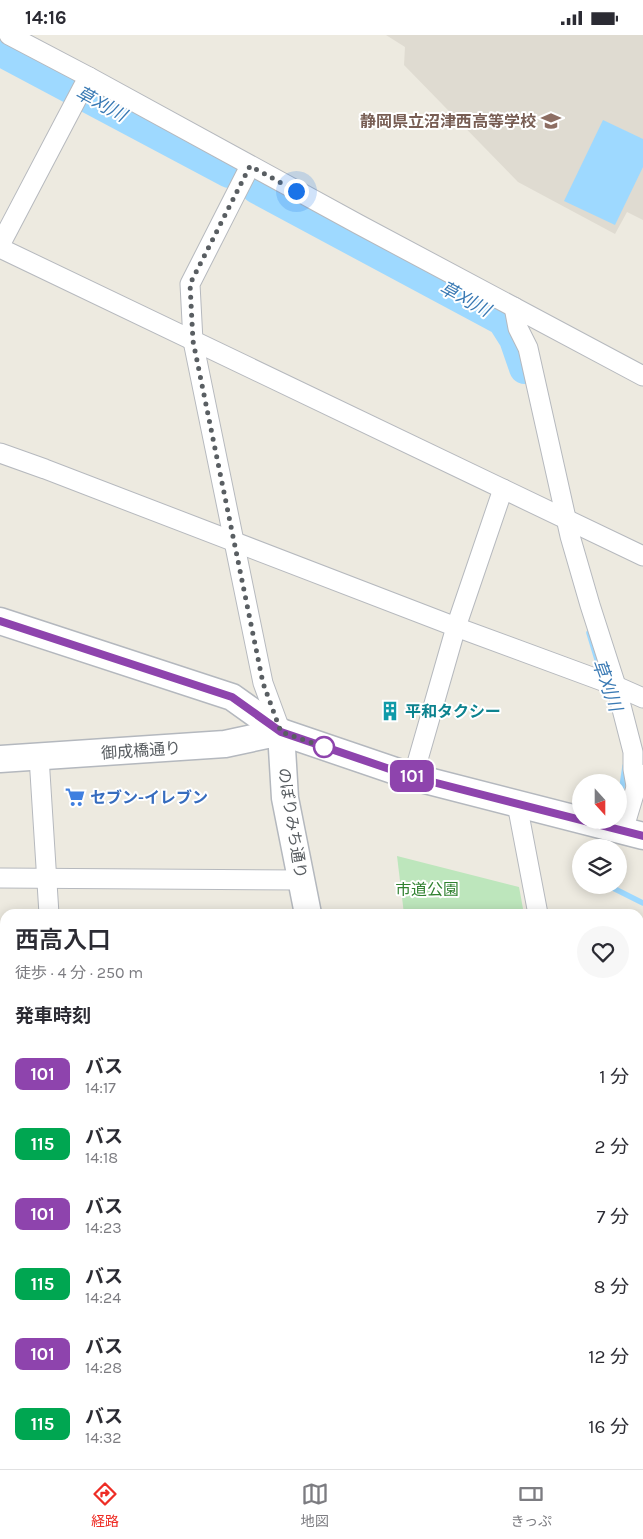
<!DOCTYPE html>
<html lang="ja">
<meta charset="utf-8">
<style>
:root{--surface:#fff;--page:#f7f7f7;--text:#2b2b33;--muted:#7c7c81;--line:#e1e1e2;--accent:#ee2d25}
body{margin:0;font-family:Karla,"Noto Sans JP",sans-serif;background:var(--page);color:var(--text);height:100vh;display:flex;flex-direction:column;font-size:19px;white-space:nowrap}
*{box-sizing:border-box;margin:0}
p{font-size:16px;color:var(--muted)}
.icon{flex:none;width:28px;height:28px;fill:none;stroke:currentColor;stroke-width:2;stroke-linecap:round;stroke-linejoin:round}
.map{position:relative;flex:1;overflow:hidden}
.side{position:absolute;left:0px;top:874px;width:644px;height:561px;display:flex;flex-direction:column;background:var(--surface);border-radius:15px 15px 0 0;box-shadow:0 2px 12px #0003}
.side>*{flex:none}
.badge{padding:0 10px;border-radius:8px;font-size:18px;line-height:32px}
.needle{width:32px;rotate:159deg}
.fabs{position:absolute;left:572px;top:739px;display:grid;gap:10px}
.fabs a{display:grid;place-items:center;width:55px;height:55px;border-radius:50%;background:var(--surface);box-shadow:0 2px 12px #0003;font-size:25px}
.you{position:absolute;width:25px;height:25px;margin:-12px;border:4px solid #fff;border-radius:50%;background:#1a73e8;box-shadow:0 0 0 8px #1a73e833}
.map>.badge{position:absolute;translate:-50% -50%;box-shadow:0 0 0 2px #fff}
h2{padding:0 15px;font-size:19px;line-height:45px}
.round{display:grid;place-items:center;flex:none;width:52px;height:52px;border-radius:26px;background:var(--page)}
.overview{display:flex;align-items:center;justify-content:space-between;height:85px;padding:0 15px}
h1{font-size:24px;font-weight:600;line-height:38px}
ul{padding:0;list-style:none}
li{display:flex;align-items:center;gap:15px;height:70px;padding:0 15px}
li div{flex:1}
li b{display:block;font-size:19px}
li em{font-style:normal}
li .badge{min-width:55px;font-weight:700;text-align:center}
.status{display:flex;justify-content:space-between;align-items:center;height:35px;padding:0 25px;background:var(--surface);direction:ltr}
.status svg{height:14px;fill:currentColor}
.dock{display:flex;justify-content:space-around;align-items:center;height:70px;border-top:1px solid var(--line);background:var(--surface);font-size:14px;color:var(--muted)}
.dock a{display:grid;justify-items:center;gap:2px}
.dock .on{color:var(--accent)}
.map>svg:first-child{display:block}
</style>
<div class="status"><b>14:16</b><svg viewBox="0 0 49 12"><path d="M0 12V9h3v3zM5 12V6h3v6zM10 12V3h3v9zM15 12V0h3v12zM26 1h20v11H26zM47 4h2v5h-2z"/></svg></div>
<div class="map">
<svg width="643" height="1434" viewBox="0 0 643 1434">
<rect width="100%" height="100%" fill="#edeae0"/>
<polygon fill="#dfdbd1" points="386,0 643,0 643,185 627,177 615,199 518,147 404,30 405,12"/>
<polygon fill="#bde6bc" points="397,821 519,852 524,879 404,879"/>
<polygon fill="#9ed9ff" points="603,85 643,104 643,132 615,190 564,166"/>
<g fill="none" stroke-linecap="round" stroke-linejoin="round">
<g stroke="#9ed9ff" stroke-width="5.5">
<polyline points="589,598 602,641"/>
<polyline points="621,759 625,731"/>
<polyline points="607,850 643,868"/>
</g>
<g stroke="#9ed9ff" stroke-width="32">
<polyline points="0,15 229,137"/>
<polyline points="257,153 503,285 515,304 525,333"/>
</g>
<defs>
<g id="street">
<polyline points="9,0 89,42 358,189 643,341"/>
<polyline points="250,131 190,249 193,306 263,648 281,697"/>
<polyline points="0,210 83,52 89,42"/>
<polyline points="0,213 643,521"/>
<polyline points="514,272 518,293 528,313 570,501 590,570 616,651 633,717 633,734 636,751"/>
<polyline points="0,418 45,434 456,592 616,651 643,663"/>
<polyline points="39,722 49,879"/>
<polyline points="413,742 456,592 503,454"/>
<polyline points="517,769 538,879"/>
<polyline points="623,796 640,739"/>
<polyline points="0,843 301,845"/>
<polyline points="639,897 643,896"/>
<polyline points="0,936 5,937"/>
<polyline points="639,1094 643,1093"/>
<polyline points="0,1149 5,1170"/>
<polyline points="639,1213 643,1212"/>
<polyline points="0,1221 5,1220"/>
<polyline points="0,1325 5,1351"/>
<polyline points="16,1430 16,1434"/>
<polyline points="53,1430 54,1434"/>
<polyline points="292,1430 293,1434"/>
</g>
<g id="secondary">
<polyline points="0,586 232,662 281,697 413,742 643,801"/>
<polyline points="0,724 225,709 281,697 285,763 308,879"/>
<polyline points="639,1357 643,1356"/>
<polyline points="639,1376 643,1375"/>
<polyline points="412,1430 413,1434"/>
<polyline points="190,1434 219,1430"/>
<polyline points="325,1434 347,1430"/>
</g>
</defs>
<use href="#street" stroke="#b6b9be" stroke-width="21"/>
<use href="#secondary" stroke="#b4b8be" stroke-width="29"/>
<use href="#street" stroke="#fff" stroke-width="19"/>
<use href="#secondary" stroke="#fff" stroke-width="26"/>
</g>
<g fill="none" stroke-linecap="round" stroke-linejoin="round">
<defs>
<polyline id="line" points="0,586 232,662 281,697 413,742 643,801"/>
</defs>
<use href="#line" stroke="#fff" stroke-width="11"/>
<use href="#line" stroke="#8e44ad" stroke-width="8"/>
<polyline stroke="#595e62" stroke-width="5" stroke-dasharray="0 9" points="296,156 250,131 190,249 193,306 263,648 281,697 324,712"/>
</g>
<defs>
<symbol id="school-bare" viewBox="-9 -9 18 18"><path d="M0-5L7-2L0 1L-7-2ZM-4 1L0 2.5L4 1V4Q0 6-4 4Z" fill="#8d6e63" stroke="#fff" stroke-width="2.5" paint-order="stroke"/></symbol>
<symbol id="building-bare" viewBox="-9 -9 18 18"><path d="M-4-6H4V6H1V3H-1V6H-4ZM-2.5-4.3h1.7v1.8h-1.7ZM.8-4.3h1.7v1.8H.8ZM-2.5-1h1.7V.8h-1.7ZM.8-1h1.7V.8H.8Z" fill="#0f9aa8" stroke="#fff" stroke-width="2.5" paint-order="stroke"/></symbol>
<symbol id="supermarket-bare" viewBox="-9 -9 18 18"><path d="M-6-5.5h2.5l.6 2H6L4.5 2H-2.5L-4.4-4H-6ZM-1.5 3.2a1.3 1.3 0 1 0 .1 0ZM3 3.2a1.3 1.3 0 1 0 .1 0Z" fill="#3f7fe0" stroke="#fff" stroke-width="2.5" paint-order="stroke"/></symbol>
</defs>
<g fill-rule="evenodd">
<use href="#school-bare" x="537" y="72" width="28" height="28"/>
<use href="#building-bare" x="376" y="662" width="28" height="28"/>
<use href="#supermarket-bare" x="61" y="748" width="28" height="28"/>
</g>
<circle fill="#fff" stroke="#8e44ad" stroke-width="2.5" cx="324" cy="712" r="10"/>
<g text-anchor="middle" stroke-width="4" stroke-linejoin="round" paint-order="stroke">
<g font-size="16" font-weight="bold" fill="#785e54" stroke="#fff" text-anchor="end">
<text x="536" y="92">静岡県立沼津西高等学校</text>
</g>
<g font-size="16" font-weight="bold" fill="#0d838f" stroke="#fff" text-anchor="start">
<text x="405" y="682">平和タクシー</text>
</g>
<g font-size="16" fill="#595e62" stroke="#fff">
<text transform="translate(141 715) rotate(-4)" y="6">御成橋通り</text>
<text transform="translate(293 788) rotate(81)" y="6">のぼりみち通り</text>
</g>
<g font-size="16" font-weight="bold" fill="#366cbe" stroke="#fff" text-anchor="start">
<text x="90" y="768">セブン-イレブン</text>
</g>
<g font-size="16" fill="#318231" stroke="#fff">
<text x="427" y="860">市道公園</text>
</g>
<g font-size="18" font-style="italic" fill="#3a7ab4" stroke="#fff">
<text transform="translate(101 69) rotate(28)" y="6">草刈川</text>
<text transform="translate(465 264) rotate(28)" y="6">草刈川</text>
<text transform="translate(607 650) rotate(70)" y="6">草刈川</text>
</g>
</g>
</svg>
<div class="fabs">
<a><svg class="needle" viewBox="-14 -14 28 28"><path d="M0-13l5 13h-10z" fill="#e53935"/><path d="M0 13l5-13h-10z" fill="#7c7c81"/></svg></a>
<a><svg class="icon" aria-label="layers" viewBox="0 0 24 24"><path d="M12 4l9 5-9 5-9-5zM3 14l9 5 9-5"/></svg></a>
</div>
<div class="you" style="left:296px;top:156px"></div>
<b class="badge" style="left:412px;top:741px;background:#8e44ad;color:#fff">101</b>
<section class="side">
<div class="overview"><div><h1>西高入口</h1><p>徒歩 · 4 分 · 250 m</p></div><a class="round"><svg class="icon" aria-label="heart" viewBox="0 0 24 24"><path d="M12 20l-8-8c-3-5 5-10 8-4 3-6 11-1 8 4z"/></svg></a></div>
<h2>発車時刻</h2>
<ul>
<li><span class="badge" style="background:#8e44ad;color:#fff">101</span><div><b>バス</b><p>14:17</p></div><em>1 分</em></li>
<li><span class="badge" style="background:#00a651;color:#fff">115</span><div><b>バス</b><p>14:18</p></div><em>2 分</em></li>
<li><span class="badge" style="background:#8e44ad;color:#fff">101</span><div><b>バス</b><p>14:23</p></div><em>7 分</em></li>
<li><span class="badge" style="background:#00a651;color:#fff">115</span><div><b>バス</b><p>14:24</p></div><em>8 分</em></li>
<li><span class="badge" style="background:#8e44ad;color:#fff">101</span><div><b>バス</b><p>14:28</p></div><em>12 分</em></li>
<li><span class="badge" style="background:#00a651;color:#fff">115</span><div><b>バス</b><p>14:32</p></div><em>16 分</em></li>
</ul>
</section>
</div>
<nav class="dock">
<a class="on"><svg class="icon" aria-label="directions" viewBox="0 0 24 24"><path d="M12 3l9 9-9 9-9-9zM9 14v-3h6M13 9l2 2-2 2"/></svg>経路</a>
<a><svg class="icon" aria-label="map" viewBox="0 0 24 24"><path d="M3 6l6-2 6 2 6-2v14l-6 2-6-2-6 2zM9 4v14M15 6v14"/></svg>地図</a>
<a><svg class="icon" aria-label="tickets" viewBox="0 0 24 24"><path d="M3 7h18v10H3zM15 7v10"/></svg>きっぷ</a>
</nav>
